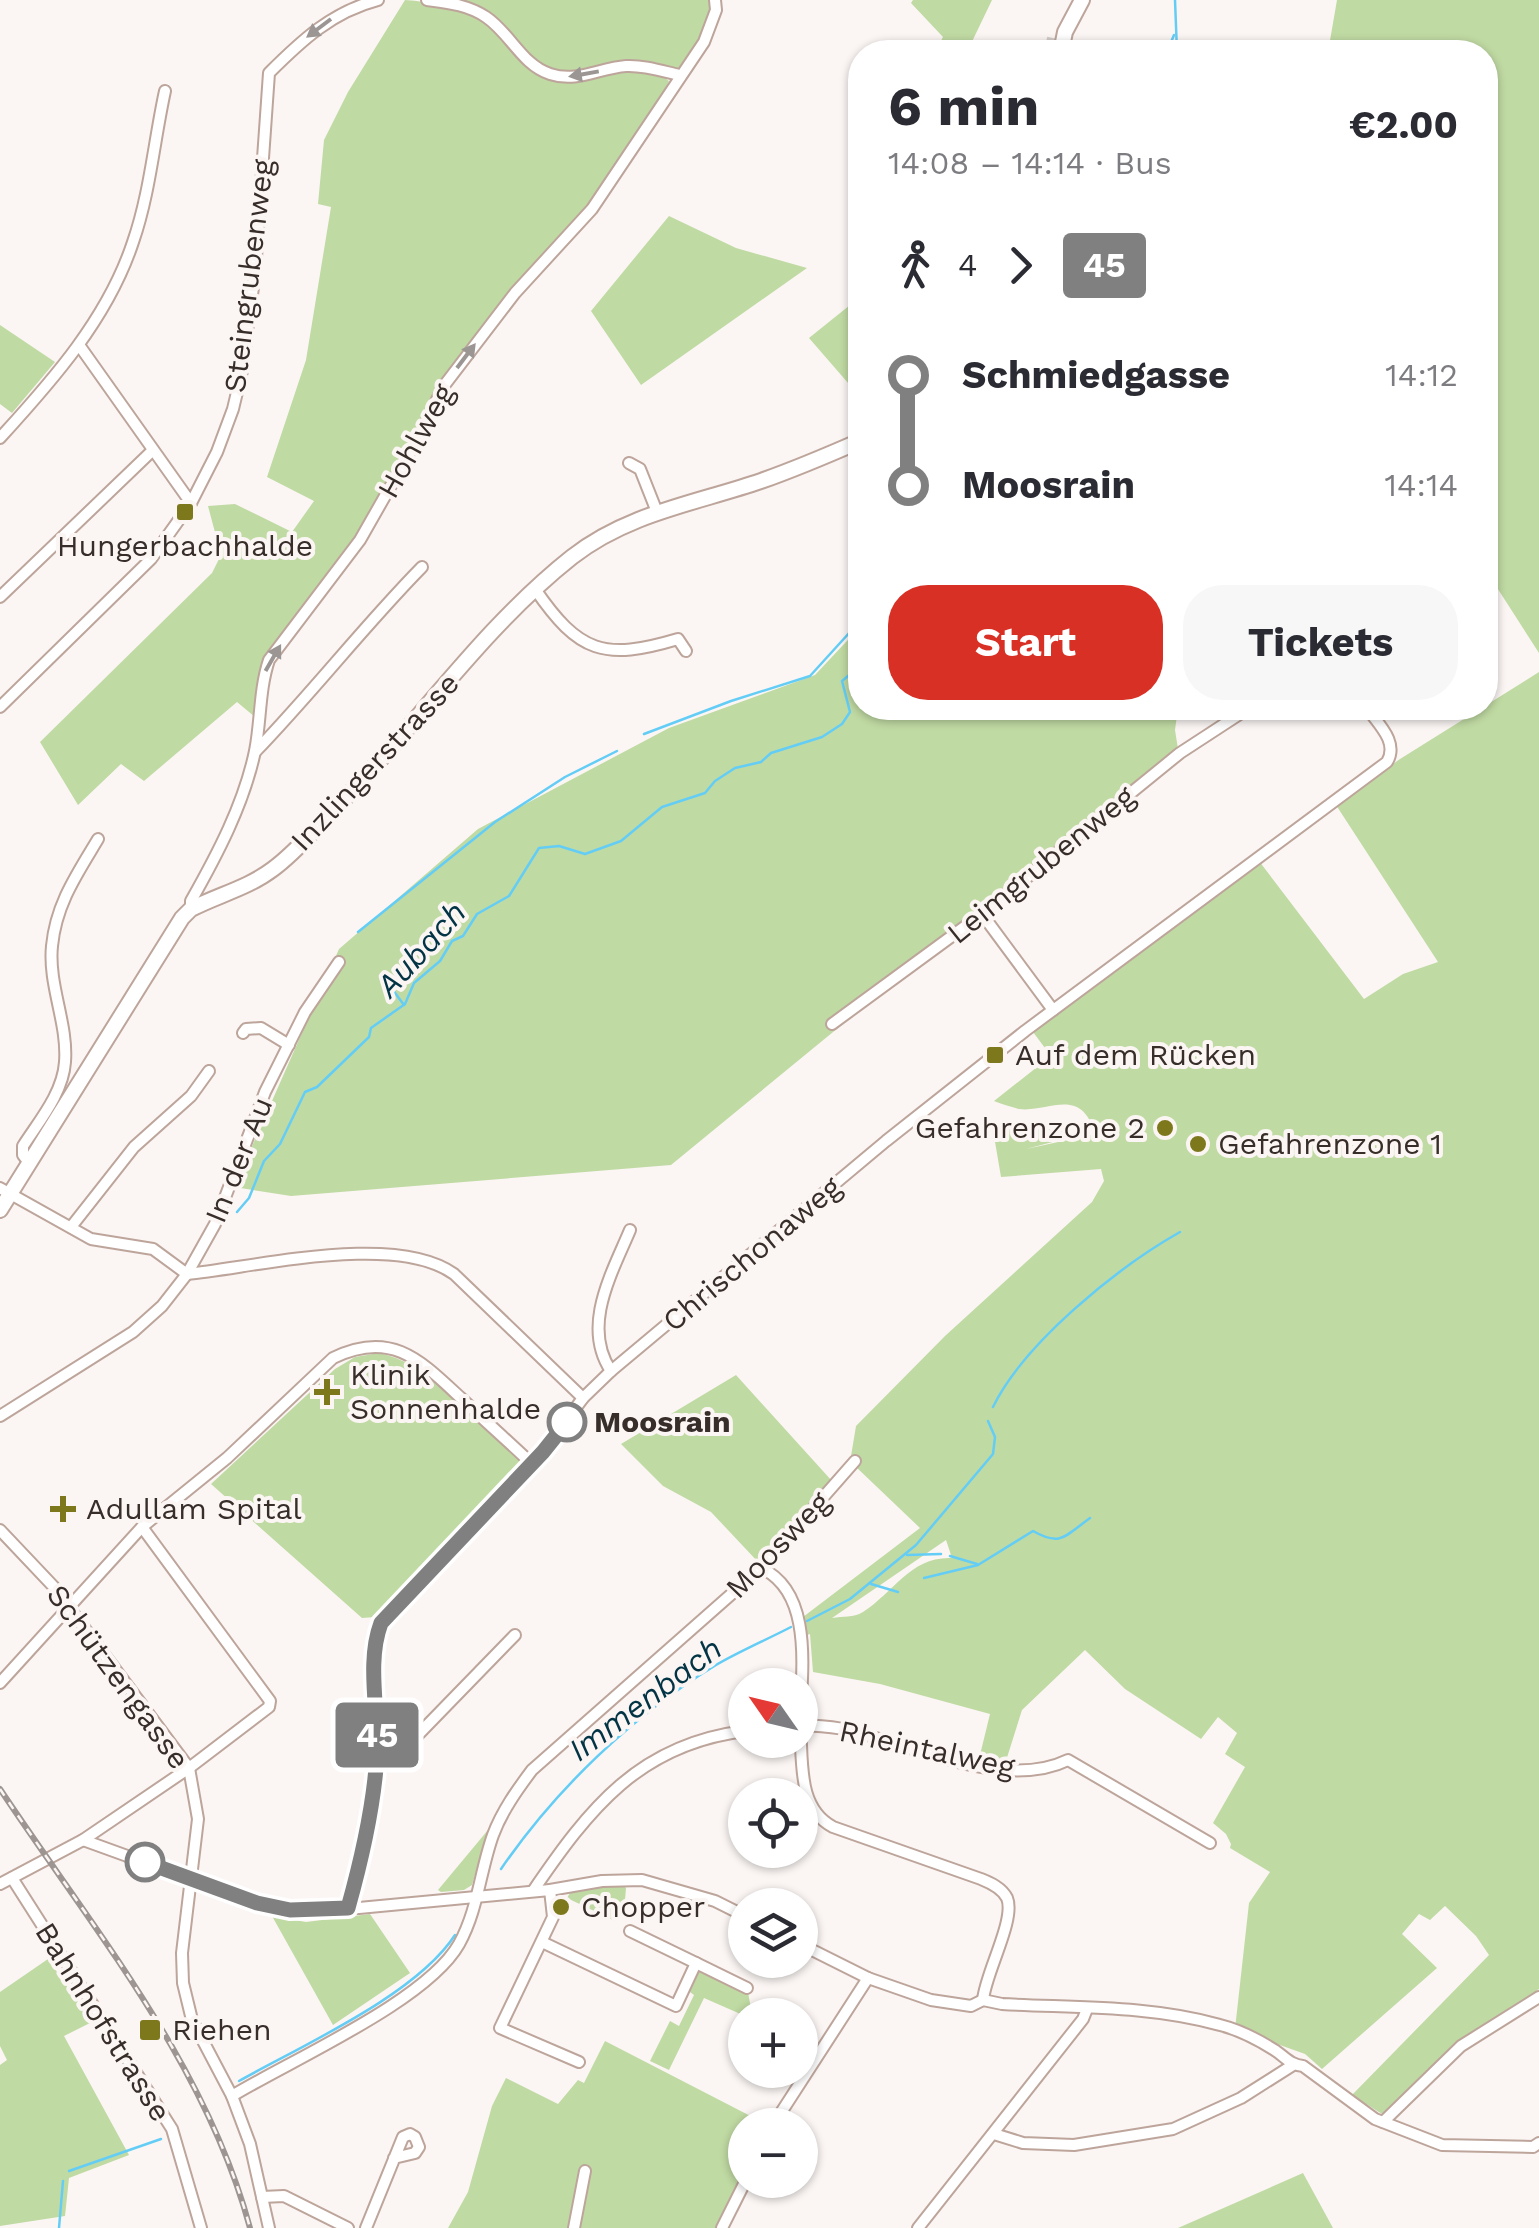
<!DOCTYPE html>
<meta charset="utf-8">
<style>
:root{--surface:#fff;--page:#f7f7f7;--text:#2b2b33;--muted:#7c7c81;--accent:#d93025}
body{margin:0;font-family:"Work Sans",sans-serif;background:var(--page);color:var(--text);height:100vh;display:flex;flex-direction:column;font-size:38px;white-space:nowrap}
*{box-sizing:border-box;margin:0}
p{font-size:32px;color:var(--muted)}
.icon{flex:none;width:55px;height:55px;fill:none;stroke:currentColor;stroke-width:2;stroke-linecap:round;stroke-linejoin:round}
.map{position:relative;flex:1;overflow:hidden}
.drawer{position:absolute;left:848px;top:40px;width:650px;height:680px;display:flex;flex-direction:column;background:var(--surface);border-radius:40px;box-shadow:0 2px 8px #0004}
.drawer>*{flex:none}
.badge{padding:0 20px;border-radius:8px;font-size:35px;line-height:65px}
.needle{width:65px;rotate:304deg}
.controls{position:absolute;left:728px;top:1668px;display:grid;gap:20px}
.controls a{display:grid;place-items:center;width:90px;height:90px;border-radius:50%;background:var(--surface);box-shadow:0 2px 8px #0004;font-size:50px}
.map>.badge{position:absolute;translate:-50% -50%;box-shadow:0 0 0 5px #fff}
.legs{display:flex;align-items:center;gap:15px;height:110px;padding:0 40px;font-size:32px}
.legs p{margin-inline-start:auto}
.overview{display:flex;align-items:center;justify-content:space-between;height:170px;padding:0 40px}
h1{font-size:55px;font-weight:700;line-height:75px}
.cta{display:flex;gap:20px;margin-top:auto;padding:20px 40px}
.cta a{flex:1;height:115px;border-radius:40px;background:var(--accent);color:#fff;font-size:40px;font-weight:700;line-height:115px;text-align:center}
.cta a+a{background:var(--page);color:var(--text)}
ul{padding:0 40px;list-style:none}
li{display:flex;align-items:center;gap:35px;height:110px;font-size:38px}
li i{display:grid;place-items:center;width:15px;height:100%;margin:0 12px;background:currentColor}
li i::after{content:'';width:25px;height:25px;margin:-12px;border:8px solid;border-radius:50%;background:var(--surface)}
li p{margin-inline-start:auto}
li:first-child i{background:linear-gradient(#0000 50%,currentColor 0)}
li:last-child i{background:linear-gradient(currentColor 50%,#0000 0)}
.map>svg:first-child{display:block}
</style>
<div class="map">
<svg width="1539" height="2228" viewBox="0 0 1539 2228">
<rect width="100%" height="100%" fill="#fbf6f4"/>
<g fill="#c0daa3" fill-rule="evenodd">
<path d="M 405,0 C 475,5 493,27 541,74 C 575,72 642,59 669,81 L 658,105 L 590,207 L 449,374 L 372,519 L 271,655 L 255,717 L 237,702 L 144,781 L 121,764 L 78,805 L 40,742 L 212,573 L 221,555 L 208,506 L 235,504 L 292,532 L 314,501 L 267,477 L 306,360 L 331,207 L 318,204 L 324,140 L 348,92 Z"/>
<polygon points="441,0 720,0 700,41 680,69 637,63 570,75 542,68 492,19"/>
<polygon points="913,0 992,0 967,52 935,52 943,37 911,3"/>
<polygon points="1337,0 1539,0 1539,653 1485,569 1485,486 1490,480 1485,482 1485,52 1328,52"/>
<polygon points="669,216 736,248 807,268 641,385 591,311"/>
<polygon points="860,297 860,389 855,391 809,338"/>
<polygon points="0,325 55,362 12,413 0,404"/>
<polygon points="860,627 860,708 1178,708 1175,730 1178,749 671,1165 291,1196 234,1187 339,949 478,829 669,728 815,675"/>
<path d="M 1539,672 L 1539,1989 L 1446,2053 L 1382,2114 L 1352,2095 L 1489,1955 L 1476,1936 L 1445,1906 L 1430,1920 L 1419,1914 L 1402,1934 L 1437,1968 L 1322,2069 L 1305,2054 L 1235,2029 L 1249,1903 L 1270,1872 L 1230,1848 L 1231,1844 L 1226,1834 L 1213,1823 L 1245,1767 L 1225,1754 L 1237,1733 L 1218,1717 L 1201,1739 L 1125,1689 L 1085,1650 L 1022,1710 L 1005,1764 L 979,1759 L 990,1714 L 880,1684 L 813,1672 L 810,1634 L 807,1635 L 803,1617 L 920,1528 L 855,1466 L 851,1456 L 856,1426 L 945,1336 L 1092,1202 L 1104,1181 L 1101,1169 L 1001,1177 L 993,1130 L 1063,1121 L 1064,1139 L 1026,1149 L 1095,1134 C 1081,1085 1048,1113 1019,1109 C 1011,1107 1002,1104 994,1101 L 1051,1056 L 1030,1028 L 1259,861 L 1364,999 L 1403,974 L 1438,962 L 1336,805 L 1400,759 ZM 946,1540 L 952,1558 C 911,1556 894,1592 863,1612 C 853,1618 843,1616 832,1618 Z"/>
<path d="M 379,1353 C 433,1364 486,1427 526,1464 L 375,1617 L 362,1618 L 211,1484 L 335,1369 L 355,1357 Z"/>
<polygon points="736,1375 832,1481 759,1563 711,1512 663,1486 621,1444"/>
<polygon points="488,1830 472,1885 464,1890 441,1892 438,1890"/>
<polygon points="622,1884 626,1888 625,1900 615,1921 567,1898 571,1891"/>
<polygon points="370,1914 410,1973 333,2025 272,1916 306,1922"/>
<polygon points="48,1959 92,2022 64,2036 129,2155 69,2178 65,2216 0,2226 0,2065 7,2060 0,2046 0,1992"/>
<polygon points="700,1969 748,1992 751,2009 745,2016 704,1998 669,2070 650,2061 670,2021 679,2026 694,1995 690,1992"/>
<polygon points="605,2041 768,2125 745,2125 745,2180 722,2228 448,2228 468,2192 492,2106 506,2078 558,2104 578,2080 584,2083"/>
<polygon points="1303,2173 1333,2228 1178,2228"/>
</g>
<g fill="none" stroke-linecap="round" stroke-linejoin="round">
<g stroke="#64cdf6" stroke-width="2.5">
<polyline points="1175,0 1177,52"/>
<polyline points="1167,52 1174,35"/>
<polyline points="644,734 731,701 810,676 860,621"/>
<polyline points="358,932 495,822 565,777 617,751"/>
<polyline points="387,982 404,1005"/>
<polyline points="237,1212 249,1198 264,1161 280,1144 305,1092 317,1087 369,1037 371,1028 405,1004 414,983 440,961 452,941 463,936 477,914 509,896 539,848 559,846 585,854 621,841 662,807 705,793 715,781 735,768 761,762 771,753 822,737 842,724 850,712 842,681 860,666"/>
<path d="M 993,1407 C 1024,1343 1118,1267 1180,1232"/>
<polyline points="907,1555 941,1554"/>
<polyline points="950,1556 977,1564"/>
<path d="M 924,1578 L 978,1565 L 1033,1531 C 1061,1547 1065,1536 1090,1518"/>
<polyline points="871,1584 898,1592"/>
<polyline points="807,1621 850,1599 916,1545 993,1454 995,1437 988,1421"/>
<path d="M 501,1869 C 556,1789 632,1716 716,1665 C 740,1651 766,1640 791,1627"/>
<path d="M 239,2081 C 303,2045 416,1995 455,1935"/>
<polyline points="69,2171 161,2139"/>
<polyline points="59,2228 63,2181"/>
</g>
<polyline stroke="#d4cecb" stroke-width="14" stroke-dasharray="14 7" stroke-linecap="butt" points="1051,52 1055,34"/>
<defs>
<g id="minor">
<path d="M 427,0 C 449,3 468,5 486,17 C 510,33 522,65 550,74 C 577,83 599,68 626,66 C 644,65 662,71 679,75"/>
<polyline points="79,345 191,503"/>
<path d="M 0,438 C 53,380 108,318 133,242 C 150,193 154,141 165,91"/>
<polyline points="629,463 640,469 657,512"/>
<path d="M 535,589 C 579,653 604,661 678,639 L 686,651"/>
<polyline points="0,597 152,451"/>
<path d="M 0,707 L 151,559 L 191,503 L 217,452 L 233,409 L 242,371 L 255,272 L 269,73 C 302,40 332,12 378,0"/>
<path d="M 255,752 C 313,692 364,626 422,567"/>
<path d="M 191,909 L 191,901 C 217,855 244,804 255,751 C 261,721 259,690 269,660 L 360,540 L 422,431 L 443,387 L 515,293 L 592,209 L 704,42 L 716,10 L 715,0"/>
<polyline points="982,914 1053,1010"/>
<polyline points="832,1024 982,914 1180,753 1249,708"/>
<polyline points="243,1033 246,1029 261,1028 289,1045"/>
<path d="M 30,1164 L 23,1155 L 23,1146 C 39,1121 63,1093 65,1062 C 68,1023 48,985 52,946 C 56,904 77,874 98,839"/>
<polyline points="0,1188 91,1239 153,1249 187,1274"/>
<polyline points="71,1227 134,1147 191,1096 209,1071"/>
<path d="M 187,1274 C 257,1267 396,1232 454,1274 L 583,1398"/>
<path d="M 611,1371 C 581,1326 612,1273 630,1230"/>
<polyline points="0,1416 133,1332 162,1306 187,1274 215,1224 265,1092 305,1012 339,962"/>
<polyline points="0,1530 53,1586 189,1768 198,1819 182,1953 183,1983 192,2020 232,2096 250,2144 269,2228"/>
<path d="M 761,1568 C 815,1593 801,1675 800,1722"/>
<path d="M 0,1683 L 142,1527 L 227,1458 L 333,1358 C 392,1329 421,1361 462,1399 C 485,1421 509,1442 532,1464"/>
<path d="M 800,1725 C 815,1726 832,1726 847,1730 C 912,1745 1005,1791 1068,1760 L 1210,1843"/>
<path d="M 800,1726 C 803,1762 797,1808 833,1827 L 981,1879 C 991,1883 1002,1888 1007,1898 C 1016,1919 985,1974 983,2000"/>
<polyline points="377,1753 397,1750 410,1743 515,1635"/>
<polyline points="83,1840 257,1903 290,1910 359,1908 550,1890 602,1881 642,1880 715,1901 745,1916"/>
<polyline points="12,1878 172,2129 201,2228"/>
<polyline points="0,1884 83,1840 189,1768 269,1707 270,1701 142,1527"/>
<polyline points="550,1890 553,1917 500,2028 579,2062"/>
<path d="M 533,1891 C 589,1809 639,1744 745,1731"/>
<path d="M 348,1908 L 372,1808 L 377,1753 L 375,1648 L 381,1623 L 389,1611 L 543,1452 L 583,1398 L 611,1371 L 886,1141 L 1025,1031 L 1387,762 C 1399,742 1378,724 1367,708"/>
<polyline points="542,1942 676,2006 696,1963 630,1931"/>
<path d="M 800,1944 L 868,1978 L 931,2000 L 971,2006 L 983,2000 L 1002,2004 C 1074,2008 1150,2005 1220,2025 C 1240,2030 1259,2040 1276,2051 C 1286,2058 1291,2065 1303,2066 L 1375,2119 L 1442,2145 L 1533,2147 L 1539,2143"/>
<polyline points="696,1963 747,1988"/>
<path d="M 232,2096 C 291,2060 427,2001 459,1944 C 478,1910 480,1871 493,1835 C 502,1811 517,1790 532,1770 L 761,1568 L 855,1461"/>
<polyline points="1383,2122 1461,2046 1539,1997"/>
<polyline points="773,2125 868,1978"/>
<polyline points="994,2134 1023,2143 1074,2145 1173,2129 1241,2098 1293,2065"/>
<polyline points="262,2197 284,2196 348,2228"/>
<polyline points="366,2228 403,2137 410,2134 415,2137 419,2147 415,2153 394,2158"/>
<polyline points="574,2228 585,2171"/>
<polyline points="722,2228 746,2180"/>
<polyline points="918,2228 1083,2019 1087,2009"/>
</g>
<g id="tertiary">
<polyline points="1061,52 1065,32 1082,0"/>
<path d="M 0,1210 L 182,918 L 191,909 C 218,895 248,888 273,869 C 295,853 313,831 333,811 C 414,729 481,629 572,557 C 628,513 697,503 761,481 C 795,469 828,455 860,441"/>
</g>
</defs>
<use href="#minor" stroke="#bda59b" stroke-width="14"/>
<use href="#tertiary" stroke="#bda59b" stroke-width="18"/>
<use href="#minor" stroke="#fff" stroke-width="10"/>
<use href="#tertiary" stroke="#fff" stroke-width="14"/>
<defs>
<path id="rail" d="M 0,1789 C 93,1929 206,2064 250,2228"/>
</defs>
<use href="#rail" stroke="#9d9592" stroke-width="6"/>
<use href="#rail" stroke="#fbf6f4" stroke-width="2.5" stroke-dasharray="8" stroke-linecap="butt"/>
</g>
<defs><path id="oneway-solid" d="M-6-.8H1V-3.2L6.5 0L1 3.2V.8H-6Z" transform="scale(2.5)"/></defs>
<g fill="#9b9694">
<use href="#oneway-solid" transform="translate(319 28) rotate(143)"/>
<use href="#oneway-solid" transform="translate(584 74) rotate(170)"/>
<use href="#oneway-solid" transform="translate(466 356) rotate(-53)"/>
<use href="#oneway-solid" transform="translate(273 658) rotate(-60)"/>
</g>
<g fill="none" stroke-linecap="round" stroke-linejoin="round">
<defs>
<path id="line-1" d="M 145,1862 L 257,1903 L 290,1910 L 348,1908 C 362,1858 374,1807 377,1755 C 379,1712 366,1663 381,1623 L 543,1452 L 567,1422"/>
</defs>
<use href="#line-1" stroke="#fff" stroke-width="22"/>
<use href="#line-1" stroke="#808080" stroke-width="15"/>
</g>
<g fill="#7e781d" stroke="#fbf6f4" stroke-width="4">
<rect x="175" y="502" width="20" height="20" rx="5"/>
<rect x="985" y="1045" width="20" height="20" rx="5"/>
<circle cx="1165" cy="1128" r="10"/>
<circle cx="1198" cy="1144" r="10"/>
<path d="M322 1377h10v10h10v10h-10v10h-10v-10h-10v-10h10z"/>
<path d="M58 1494h10v10h10v10h-10v10h-10v-10h-10v-10h10z"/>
<circle cx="561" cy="1907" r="10"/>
<rect x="138" y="2018" width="24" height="24" rx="5"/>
</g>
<g fill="#fff" stroke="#808080" stroke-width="5">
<circle cx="567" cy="1422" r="18"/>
<circle cx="145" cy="1862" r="18"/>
</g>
<g text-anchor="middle" stroke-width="8" stroke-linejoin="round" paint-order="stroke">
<g font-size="30" fill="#372d29" stroke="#fbf6f4">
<text transform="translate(249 276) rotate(-83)" y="10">Steingrubenweg</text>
<text transform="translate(416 441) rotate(-61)" y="10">Hohlweg</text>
<text transform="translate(375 762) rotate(-47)" y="10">Inzlingerstrasse</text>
<text transform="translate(1041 865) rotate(-39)" y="10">Leimgrubenweg</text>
<text transform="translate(239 1160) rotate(-68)" y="10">In der Au</text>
<text transform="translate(752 1254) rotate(-40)" y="10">Chrischonaweg</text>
<text transform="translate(778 1545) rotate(-46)" y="10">Moosweg</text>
<text transform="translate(118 1677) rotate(54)" y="10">Schützengasse</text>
<text transform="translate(927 1749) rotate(12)" y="10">Rheintalweg</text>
<text transform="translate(103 2022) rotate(58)" y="10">Bahnhofstrasse</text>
</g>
<g font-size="30" fill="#372d29" stroke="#fbf6f4" text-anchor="start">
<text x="185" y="556" text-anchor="middle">Hungerbachhalde</text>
<text x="1015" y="1065">Auf dem Rücken</text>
<text x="1145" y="1138" text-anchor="end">Gefahrenzone 2</text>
<text x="1218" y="1154">Gefahrenzone 1</text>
<text x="350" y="1385">Klinik<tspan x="350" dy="34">Sonnenhalde</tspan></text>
<text x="86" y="1519">Adullam Spital</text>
<text x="581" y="1917">Chopper</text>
<text x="172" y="2040">Riehen</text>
</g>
<g font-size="30" font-weight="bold" fill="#372d29" stroke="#fbf6f4" text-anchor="start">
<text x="594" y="1432">Moosrain</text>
</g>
<g font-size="32" font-style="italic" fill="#023445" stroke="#fbf6f4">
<text transform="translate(421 949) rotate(-48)" y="11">Aubach</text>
<text transform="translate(645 1699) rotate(-37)" y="11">Immenbach</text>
</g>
</g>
</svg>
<div class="controls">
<a><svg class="needle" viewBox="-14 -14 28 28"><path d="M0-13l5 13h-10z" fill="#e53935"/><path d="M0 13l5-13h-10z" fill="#7c7c81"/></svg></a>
<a><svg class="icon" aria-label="locate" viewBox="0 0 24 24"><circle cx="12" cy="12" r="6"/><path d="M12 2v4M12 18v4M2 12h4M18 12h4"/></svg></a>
<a><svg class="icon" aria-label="layers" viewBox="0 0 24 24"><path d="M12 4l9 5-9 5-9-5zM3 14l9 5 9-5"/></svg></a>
<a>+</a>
<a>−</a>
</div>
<b class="badge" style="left:377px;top:1735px;background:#808080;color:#fff">45</b>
<section class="drawer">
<div class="overview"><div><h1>6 min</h1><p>14:08 – 14:14 · Bus</p></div><b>€2.00</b></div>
<div class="legs"><svg class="icon" aria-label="walk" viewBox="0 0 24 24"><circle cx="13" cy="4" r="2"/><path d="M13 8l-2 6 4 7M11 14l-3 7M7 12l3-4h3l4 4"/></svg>4<svg class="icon" aria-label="forward" viewBox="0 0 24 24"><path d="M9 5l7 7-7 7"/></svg><b class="badge" style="background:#808080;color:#fff">45</b></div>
<ul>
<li><i style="color:#808080"></i><b>Schmiedgasse</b><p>14:12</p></li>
<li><i style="color:#808080"></i><b>Moosrain</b><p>14:14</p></li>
</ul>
<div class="cta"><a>Start</a><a>Tickets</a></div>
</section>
</div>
